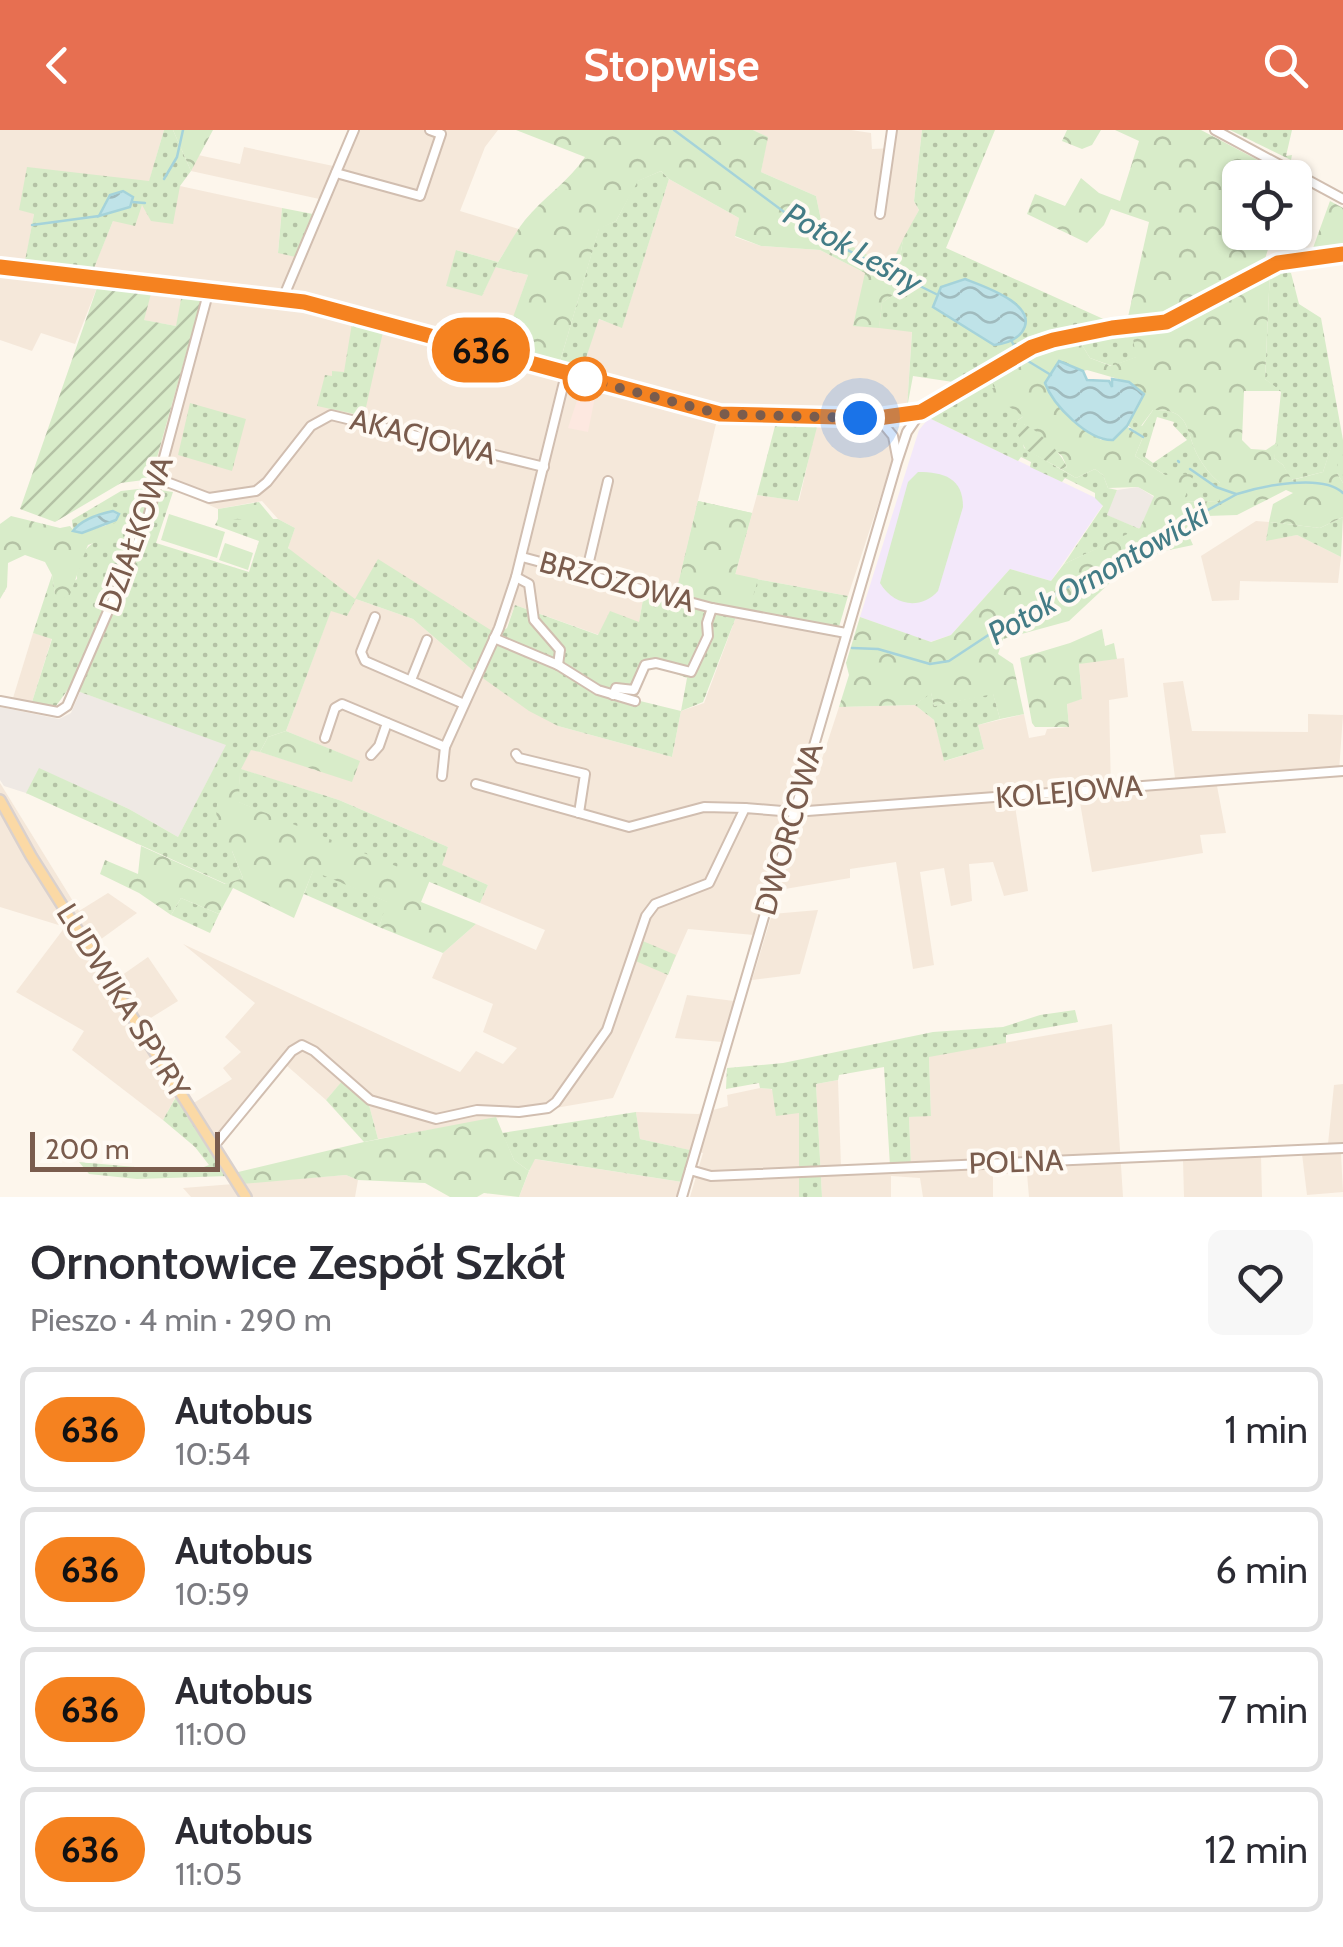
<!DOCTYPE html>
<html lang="pl">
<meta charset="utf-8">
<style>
:root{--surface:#fff;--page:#f7f7f7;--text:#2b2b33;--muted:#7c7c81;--line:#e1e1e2;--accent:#e76f51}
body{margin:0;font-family:Cabin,sans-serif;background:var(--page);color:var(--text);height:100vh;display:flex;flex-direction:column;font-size:38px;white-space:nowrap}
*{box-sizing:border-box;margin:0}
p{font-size:32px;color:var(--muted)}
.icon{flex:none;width:55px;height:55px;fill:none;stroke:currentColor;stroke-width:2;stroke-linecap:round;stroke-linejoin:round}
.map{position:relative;height:1067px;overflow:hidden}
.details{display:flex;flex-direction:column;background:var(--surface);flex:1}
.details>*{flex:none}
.badge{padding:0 20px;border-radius:32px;font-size:35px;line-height:65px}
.buttons{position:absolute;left:1222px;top:30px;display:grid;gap:20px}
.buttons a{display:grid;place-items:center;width:90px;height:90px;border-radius:15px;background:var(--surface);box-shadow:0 2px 8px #0004;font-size:50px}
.scale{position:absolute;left:30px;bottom:25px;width:190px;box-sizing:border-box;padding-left:10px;border:5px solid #7a5c4d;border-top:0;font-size:28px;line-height:35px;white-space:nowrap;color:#7a5c4d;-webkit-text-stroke:8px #fffaf3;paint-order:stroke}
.you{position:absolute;width:50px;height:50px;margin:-25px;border:8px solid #fff;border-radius:50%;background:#1a73e8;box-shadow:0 0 0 15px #1a73e833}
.map>.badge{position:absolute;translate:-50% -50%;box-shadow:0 0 0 5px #fff}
.round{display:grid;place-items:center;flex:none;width:105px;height:105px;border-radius:15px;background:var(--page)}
.headline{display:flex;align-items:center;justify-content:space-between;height:170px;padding:0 30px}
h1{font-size:48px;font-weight:600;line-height:75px}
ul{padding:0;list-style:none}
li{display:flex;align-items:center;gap:30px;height:125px;margin:0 20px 15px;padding:0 10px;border:5px solid var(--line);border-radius:15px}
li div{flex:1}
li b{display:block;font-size:38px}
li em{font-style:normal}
li .badge{min-width:110px;font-weight:700;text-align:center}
header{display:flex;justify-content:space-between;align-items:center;height:130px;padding:0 30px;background:var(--accent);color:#fff;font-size:45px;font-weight:600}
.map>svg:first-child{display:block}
</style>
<header><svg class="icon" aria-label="back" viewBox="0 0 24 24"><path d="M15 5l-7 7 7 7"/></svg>Stopwise<svg class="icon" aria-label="search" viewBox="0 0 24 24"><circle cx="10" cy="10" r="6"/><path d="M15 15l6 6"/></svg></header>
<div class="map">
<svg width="1343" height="1067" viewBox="0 0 1343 1067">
<defs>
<pattern id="grass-dots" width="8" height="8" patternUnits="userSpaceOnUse" patternTransform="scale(2.5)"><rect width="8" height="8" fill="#d8ecc9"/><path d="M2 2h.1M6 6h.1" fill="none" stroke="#b4c2a5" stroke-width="1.8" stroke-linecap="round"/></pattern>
<pattern id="forest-crowns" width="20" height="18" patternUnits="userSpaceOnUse" patternTransform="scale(2.5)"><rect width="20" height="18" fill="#d8ecc9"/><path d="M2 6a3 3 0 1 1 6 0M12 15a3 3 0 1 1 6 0" fill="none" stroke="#b4c2a5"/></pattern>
<pattern id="garden-furrows" width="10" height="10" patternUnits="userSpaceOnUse" patternTransform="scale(2.5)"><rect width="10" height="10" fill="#d8ecc9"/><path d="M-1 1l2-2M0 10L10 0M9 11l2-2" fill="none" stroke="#b4c2a5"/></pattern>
<pattern id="water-waves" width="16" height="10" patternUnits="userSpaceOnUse" patternTransform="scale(2.5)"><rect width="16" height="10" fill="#bfe3e8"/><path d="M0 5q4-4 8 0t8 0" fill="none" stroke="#a0bbbe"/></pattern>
</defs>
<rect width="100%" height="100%" fill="#fdf6ec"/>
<g fill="#f5e8da">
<polygon points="0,0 164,0 149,52 34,84 23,144 87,154 113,91 180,56 282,78 278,122 300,127 324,70 191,41 198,25 240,34 244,17 338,37 354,0 498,0 485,17 460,81 519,99 498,132 456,120 482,166 495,137 528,145 502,221 582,240 598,189 622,197 669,49 739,88 735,107 761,116 820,120 865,143 912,201 907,278 867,281 888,303 894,326 848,466 735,445 757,365 799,371 816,297 716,294 676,464 528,425 541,355 520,442 526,433 644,464 639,492 599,505 515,475 506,498 497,504 356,469 413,489 477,544 558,596 672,627 681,581 704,573 736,487 840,508 754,805 688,799 613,968 378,1009 368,971 382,971 345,948 326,970 286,935 216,1014 192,974 232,949 223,938 241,922 225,907 255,873 183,814 460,942 476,921 503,934 517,918 483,902 493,874 432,848 443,823 476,794 536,820 545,800 480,773 488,755 441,735 448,717 339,670 240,639 251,619 352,651 359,631 286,601 331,480 288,417 295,398 278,389 262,371 218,379 151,349 202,167 176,196 143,190 151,161 98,155 75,214 41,203 32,221 0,210"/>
<polygon points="753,0 851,0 871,3 872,19 893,18 894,0 922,0 914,71 919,80 890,137 842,111 821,90 816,66 761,42 767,7"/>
<polygon points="1256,391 1269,392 1267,410 1297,405 1341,427 1338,453 1240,451 1239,470 1212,471 1201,426"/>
<polygon points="33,503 52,508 32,572 13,568"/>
<polygon points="1124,528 1128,567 1109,570 1111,661 1175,648 1163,553 1183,551 1192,601 1308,602 1308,584 1343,585 1339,641 1217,656 1226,703 1200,705 1203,723 1092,742 1079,667 1015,676 1028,761 1004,766 993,732 969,734 972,771 951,776 944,738 920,742 934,835 913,839 896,732 850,739 850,748 779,760 839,577 915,575 934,590 945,631 984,619 978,595 1024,584 1029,608 1045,605 1047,599 1069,597 1067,573 1082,569 1079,533"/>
<polygon points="0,653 79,781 108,763 137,783 97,812 118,848 148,827 178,871 141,894 181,957 163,990 72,920 84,901 16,862 65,797 0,777"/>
<polygon points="818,780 800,844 752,850 772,784"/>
<polygon points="687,865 734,871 722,912 675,908"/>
<polygon points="1112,894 1123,1067 1029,1067 1027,1044 993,1044 993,1067 923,1067 920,1048 891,1046 891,1067 822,1067 816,954 838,950 841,1037 911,1034 909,987 931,985 929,926"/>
<polygon points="1343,954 1343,1013 1328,1014 1334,955"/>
<polygon points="760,958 771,959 799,983 799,1067 690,1067 703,1023 640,1009 636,982 698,984 728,976 727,965"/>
<polygon points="1302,1024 1341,1024 1343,1062 1307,1065"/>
<polygon points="1261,1026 1262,1067 1184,1067 1183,1030"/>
<polygon points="534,1029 682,1052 678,1067 519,1067"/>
<polygon points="346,1045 358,1050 355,1067 191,1067 183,1058"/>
</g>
<polygon fill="#fde8e0" points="579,264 595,267 588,302 568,298"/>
<g fill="#efe9e4">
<polygon points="1138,357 1154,367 1140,399 1106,385 1117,360"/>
<polygon points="80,562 227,614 178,707 129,679 40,639 26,663 4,656 0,650 0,577 59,589 71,583"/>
</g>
<polygon fill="#f3e8fa" points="929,288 1100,370 1103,375 1051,451 1010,439 951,505 930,512 860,487 919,300"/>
<g fill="url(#grass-dots)" fill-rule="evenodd">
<polygon points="164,0 173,0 191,41 180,56 173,94 151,91 142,75 135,96 113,91 92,143 24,136 34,84 19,80 27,37 149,51"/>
<path d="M 922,0 L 995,0 L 946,118 L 1110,192 L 1056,199 L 1014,216 L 953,252 L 913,246 L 907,278 L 912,202 L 879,198 L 882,173 L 894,164 L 903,109 L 919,80 L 914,71 ZM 965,149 L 991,159 L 1025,197 L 1019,206 L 1000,215 C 976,208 956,189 934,177 L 941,157 Z"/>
<polygon points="1230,0 1292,0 1286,26 1292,25 1291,30"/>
<polygon points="661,41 669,49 622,198 599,189 582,240 559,235 599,98 616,91 637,51"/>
<polygon points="282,78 318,85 300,128 278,123"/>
<polygon points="456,120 498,132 482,166 446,156"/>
<polygon points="1280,136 1291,143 1299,174 1321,188 1343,310 1343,353 1337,343 1331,318 1323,342 1291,350 1283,335 1274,328 1281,262 1265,249 1270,140"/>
<polygon points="352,193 383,202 364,286 317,276 325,245 332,246 332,241 344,242"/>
<polygon points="1113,202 1132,202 1137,227 1112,236 1090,228 1077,207"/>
<polygon points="1022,228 1025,232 992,252 1024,286 1018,290 1024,318 1076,348 1095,339 1103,345 1108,358 1117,360 1107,385 1140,399 1064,434 1103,376 1095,368 1095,363 1065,348 1062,352 1030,337 1031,332 1021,327 1018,331 929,288"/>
<polygon points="190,273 246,289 232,341 178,325"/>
<path d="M 1153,280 C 1187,279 1185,294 1195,320 C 1200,332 1210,345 1220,353 L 1220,371 L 1182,372 L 1165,345 L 1135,326 L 1143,307 L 1126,294 L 1131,288 L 1142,296 ZM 1157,287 L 1174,292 L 1173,295 L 1187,310 L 1153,333 L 1145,327 Z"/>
<polygon points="775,296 817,297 798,371 757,365"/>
<path d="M 147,358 L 173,362 L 156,413 L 249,442 L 259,411 L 215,395 L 218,389 L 278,389 L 295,398 L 288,418 L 355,469 L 378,429 L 497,504 L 507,498 L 515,475 L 598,505 L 610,481 L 639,492 L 644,464 L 526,433 L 517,446 L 522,427 L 528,425 L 676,463 L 698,371 L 752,383 L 735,445 L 848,466 L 836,507 L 736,487 L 703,572 L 681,581 L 672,627 L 558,596 L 529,581 L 477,544 L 413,489 L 356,469 L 347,486 L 331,481 L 286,601 L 268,607 L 260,622 L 251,620 L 241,639 L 339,670 L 448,717 L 442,735 L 488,755 L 480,773 L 238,672 L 240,640 L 232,721 L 243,748 L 226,754 L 26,663 L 39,638 L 129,679 L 178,707 L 226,615 L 69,558 L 56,576 L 32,572 L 52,509 L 33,503 L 52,445 L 55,464 L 77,449 C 77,429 84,416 102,408 L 107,393 L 82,403 L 73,401 L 72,390 L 121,361 ZM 647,533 L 687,548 L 681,581 L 636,570 Z"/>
<polygon points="1343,387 1341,427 1297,405 1266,411 1269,392 1320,398"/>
<polygon points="931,562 934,576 993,563 1000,589 978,595 984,619 944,631 934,590 915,575"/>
<polygon points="313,740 388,772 379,797 304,764"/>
<polygon points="181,768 219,784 210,803 171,785"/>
<polygon points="638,809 676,825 668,845 631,829"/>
<polygon points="1075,880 1078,892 1006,905 1006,913 929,927 931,986 909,987 911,1035 890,1036 884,937 839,945 838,950 816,954 822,1067 799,1067 799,983 776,986 772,959 760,958 759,953 726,959 727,938 783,933 933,902 1003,897 1040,885"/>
<polygon points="343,950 368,971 378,1009 364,1012 326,970"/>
<polygon points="177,965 229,1046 137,1049 89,1044 79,1032 191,1042 209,1035 195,1017 163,990"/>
<polygon points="636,982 640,1009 690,1020 682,1052 535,1029 529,1041 514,1030 502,1003"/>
</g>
<g fill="url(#forest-crowns)" fill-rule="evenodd">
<polygon points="173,0 213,0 191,41"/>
<path d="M 516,0 L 753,0 L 768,7 L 761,42 L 816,66 L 821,90 L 842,111 L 890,137 L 903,109 L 894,164 L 882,173 L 879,198 L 853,196 L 865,143 L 820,120 L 761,116 L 735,106 L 739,88 L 669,49 L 661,41 L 638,51 L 616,91 L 599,99 L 559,235 L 501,221 L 528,145 L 495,137 C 505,122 514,104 525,90 C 544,67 569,51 585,27 Z"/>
<polygon points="1067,0 1101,0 1092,15 1082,19 1062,11"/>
<polygon points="1115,0 1201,0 1290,47 1240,48 1240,102 1273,103 1265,129 1165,184 1128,187 1149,92 1111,79 1104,95 1087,113 1027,84 1035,64 1065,76 1081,48 1099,63 1120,71 1139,11"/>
<polygon points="1330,71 1343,78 1343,116 1313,118"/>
<path d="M 1270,140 L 1265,249 L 1281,261 L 1244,261 L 1242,310 L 1251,319 L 1266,320 L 1278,312 L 1274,328 L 1283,335 L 1292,350 L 1323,342 L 1331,317 L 1337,318 L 1337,343 L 1343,353 L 1343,387 L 1320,398 L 1269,392 L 1273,374 L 1293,363 L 1286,360 L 1237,385 L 1207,386 L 1189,406 L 1193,415 L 1160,422 L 1114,449 L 1069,491 L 1003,509 L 998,524 L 1013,534 L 1024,584 L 1000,589 L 993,564 L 934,576 L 931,563 L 915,575 L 839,577 L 849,545 L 846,533 L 860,487 L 931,512 L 951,505 L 1010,439 L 1051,451 L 1064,434 L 1140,398 L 1154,366 L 1138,357 L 1108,358 L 1103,345 L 1095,339 L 1076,348 L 1061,339 L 1067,337 L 1062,326 L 1024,294 L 1023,286 L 1005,274 L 999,286 L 984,279 L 989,268 L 1002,273 L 985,262 L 995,257 L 992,251 L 1024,232 L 1022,228 L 1077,207 L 1090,228 L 1111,236 L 1136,227 L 1132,202 L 1168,197 ZM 1059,231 L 1083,241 L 1087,240 L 1129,252 L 1143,264 L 1131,288 L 1141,296 L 1153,280 C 1187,279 1185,294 1195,320 C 1200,332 1210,345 1220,353 L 1219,371 L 1183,372 L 1194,344 L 1165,345 L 1135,326 L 1143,307 L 1128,297 L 1101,310 C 1078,291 1055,281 1045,253 Z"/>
<polygon points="698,371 752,383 735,444 758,449 749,482 676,464"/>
<polygon points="259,372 274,390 218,389 218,379"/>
<path d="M 11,386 L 60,398 L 70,396 L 74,401 C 89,404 106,393 122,392 L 121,403 L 88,415 C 80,433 76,451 68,469 L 55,464 L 52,445 L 45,432 L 25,425 L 8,433 L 7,457 L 0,469 L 0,394 Z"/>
<polygon points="1102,499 1105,516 1114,513 1117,529 1079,534 1082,569 1067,574 1069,597 1035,597 1032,593 1020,528 1070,513"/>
<polygon points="286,601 360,631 352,652 260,622 268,607"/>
<path d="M 240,639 L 239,672 L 430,750 L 421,772 L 476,794 L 443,823 L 379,797 L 387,772 L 313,741 L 294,788 L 233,758 L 219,784 L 181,768 L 171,785 L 139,763 L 100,744 L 105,730 L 138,744 L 141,716 L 225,754 L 243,748 L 232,721 L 217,713 C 217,678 211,662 240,639 Z"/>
<polygon points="496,987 514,1030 529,1041 519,1067 484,1063 477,1067 450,1067 425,1053 358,1050 346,1045 242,1054 234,1043 364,1012"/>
</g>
<g fill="url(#garden-furrows)">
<polygon points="98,155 152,160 144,190 176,196 182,164 202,167 151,349 121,353 55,392 20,379"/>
<path d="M 1024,286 L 1024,294 C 1040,302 1060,321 1067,337 L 1061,339 L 1026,320 L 1015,299 L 1018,290 Z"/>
</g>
<g fill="#d8ecc9">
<path d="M 918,342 C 944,342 963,348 963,377 L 938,461 C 920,481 893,475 880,453 L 908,352 Z"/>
<polygon points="169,384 225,402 217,428 161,410"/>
<polygon points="225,413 253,423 248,440 219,430"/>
</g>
<g fill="url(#water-waves)" stroke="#a5d3da" stroke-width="2.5">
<polygon points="123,61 133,67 130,77 99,86 110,65"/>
<path d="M 965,149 C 983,156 1041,175 1022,202 C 1016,210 1004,214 994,215 L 933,177 L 941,157 Z"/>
<path d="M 1059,231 L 1083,241 L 1087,250 L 1109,251 L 1112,257 L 1112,249 L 1129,252 L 1144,264 L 1127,296 L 1113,310 C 1088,311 1053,275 1045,253 Z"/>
<path d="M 113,381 L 119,384 L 116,390 L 82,403 L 73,401 C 81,390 99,384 113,381 Z"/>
</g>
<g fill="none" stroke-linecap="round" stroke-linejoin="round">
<g stroke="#a5d3da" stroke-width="2.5">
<polyline points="674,0 811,102 936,164"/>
<polyline points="164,49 177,27 183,0"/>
<polyline points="132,72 145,73"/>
<polyline points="32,95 99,86"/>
<polyline points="1011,210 1016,219"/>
<polyline points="1023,228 1051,245"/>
<polyline points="1130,299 1143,307"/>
<polyline points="1178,331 1179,332"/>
<polyline points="1190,339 1216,357 1236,364"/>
<path d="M 852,518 L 878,519 L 930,534 L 949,531 L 1028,479 L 1237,364 C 1262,356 1323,343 1343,363"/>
</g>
<defs>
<g id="minor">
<polyline points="1215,0 1343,69"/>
<polyline points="336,43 420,66 441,4 430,0"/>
<polyline points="880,84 892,0"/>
<polyline points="0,137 303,172 720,284 878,288 921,283 1012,228 1053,210 1113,197 1167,192 1278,133 1343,124"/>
<polyline points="283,168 354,0"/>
<polyline points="878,288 893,306 897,327"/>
<polyline points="159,349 209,368 256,361 267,352 311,296 331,285 544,337"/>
<polyline points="522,427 712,478 846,503"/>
<polyline points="586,444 608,351"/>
<polyline points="375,487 361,522 365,531 464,574"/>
<polyline points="494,508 558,535 598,560 635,571"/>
<polyline points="558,535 560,520 534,490 529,454 516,447 566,244"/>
<polyline points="411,550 427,510"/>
<polyline points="613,565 616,558 634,560 645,535 656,533 691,542 708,506 707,493 712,478"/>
<polyline points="0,571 58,582 67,576 147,391 209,160"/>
<polyline points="325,608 335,578 342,574 445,617 499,498 516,447"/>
<polyline points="516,624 519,628 585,644 579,683"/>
<polyline points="371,625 379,616 387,593"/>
<polyline points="442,646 445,617"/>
<polyline points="476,654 629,697 704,677 745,678"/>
<polyline points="214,1016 292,921 302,915 314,921 370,970 436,989 477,980 519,982 548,978 556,972 607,900 646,786 655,774 709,753 745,678 794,682 1343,641"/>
<polyline points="690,1040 711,1046 1343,1018"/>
<polyline points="682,1067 897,332 907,302 920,283"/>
</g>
<polyline id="major" points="0,670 31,726 246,1067"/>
</defs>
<use href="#minor" stroke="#d1beb0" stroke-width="12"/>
<use href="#major" stroke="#dad1cd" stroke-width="14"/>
<use href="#minor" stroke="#fff" stroke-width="8"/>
<use href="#major" stroke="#fbd9a5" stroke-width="9"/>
</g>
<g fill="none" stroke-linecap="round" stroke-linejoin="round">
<defs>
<polyline id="line" points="0,137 304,172 720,284 878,288 921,282 1032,217 1053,210 1112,198 1166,192 1278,133 1343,124"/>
</defs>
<use href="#line" stroke="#fff" stroke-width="22"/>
<use href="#line" stroke="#f58220" stroke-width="15"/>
<polyline stroke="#7a5c4d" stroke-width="10" stroke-dasharray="0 18" points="585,249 720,284 860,288"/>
</g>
<circle fill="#fff" stroke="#f58220" stroke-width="5" cx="585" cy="249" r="20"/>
<g text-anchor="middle" stroke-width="8" stroke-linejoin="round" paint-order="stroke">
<g font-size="30" fill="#7a5c4d" stroke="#fffaf3">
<text transform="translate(423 307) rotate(14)" y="10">AKACJOWA</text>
<text transform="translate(136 404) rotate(-70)" y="10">DZIAŁKOWA</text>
<text transform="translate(617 452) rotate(15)" y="10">BRZOZOWA</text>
<text transform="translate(1069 662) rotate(-5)" y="10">KOLEJOWA</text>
<text transform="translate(789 699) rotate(-74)" y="10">DWORCOWA</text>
<text transform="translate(123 871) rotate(58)" y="10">LUDWIKA SPYRY</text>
<text transform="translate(1016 1032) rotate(-2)" y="10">POLNA</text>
</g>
<g font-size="32" font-style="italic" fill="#437c86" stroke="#fffaf3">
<text transform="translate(853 118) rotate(29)" y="11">Potok Leśny</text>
<text transform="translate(1098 444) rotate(-30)" y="11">Potok Ornontowicki</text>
</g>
</g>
</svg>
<div class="buttons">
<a><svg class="icon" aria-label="locate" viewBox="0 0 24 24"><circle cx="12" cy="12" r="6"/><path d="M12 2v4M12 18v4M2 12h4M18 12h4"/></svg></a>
</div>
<div class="scale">200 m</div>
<div class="you" style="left:860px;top:288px"></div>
<b class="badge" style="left:481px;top:220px;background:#f58220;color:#111">636</b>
</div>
<section class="details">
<div class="headline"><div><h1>Ornontowice Zespół Szkół</h1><p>Pieszo · 4 min · 290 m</p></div><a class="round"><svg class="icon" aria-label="heart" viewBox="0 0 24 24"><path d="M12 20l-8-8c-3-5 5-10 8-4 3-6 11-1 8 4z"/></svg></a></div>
<ul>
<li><span class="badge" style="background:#f58220;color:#111">636</span><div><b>Autobus</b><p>10:54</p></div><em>1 min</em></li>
<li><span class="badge" style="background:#f58220;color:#111">636</span><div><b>Autobus</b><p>10:59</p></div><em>6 min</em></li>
<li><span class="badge" style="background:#f58220;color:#111">636</span><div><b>Autobus</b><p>11:00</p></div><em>7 min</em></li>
<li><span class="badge" style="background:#f58220;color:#111">636</span><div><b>Autobus</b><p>11:05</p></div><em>12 min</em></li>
</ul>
</section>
